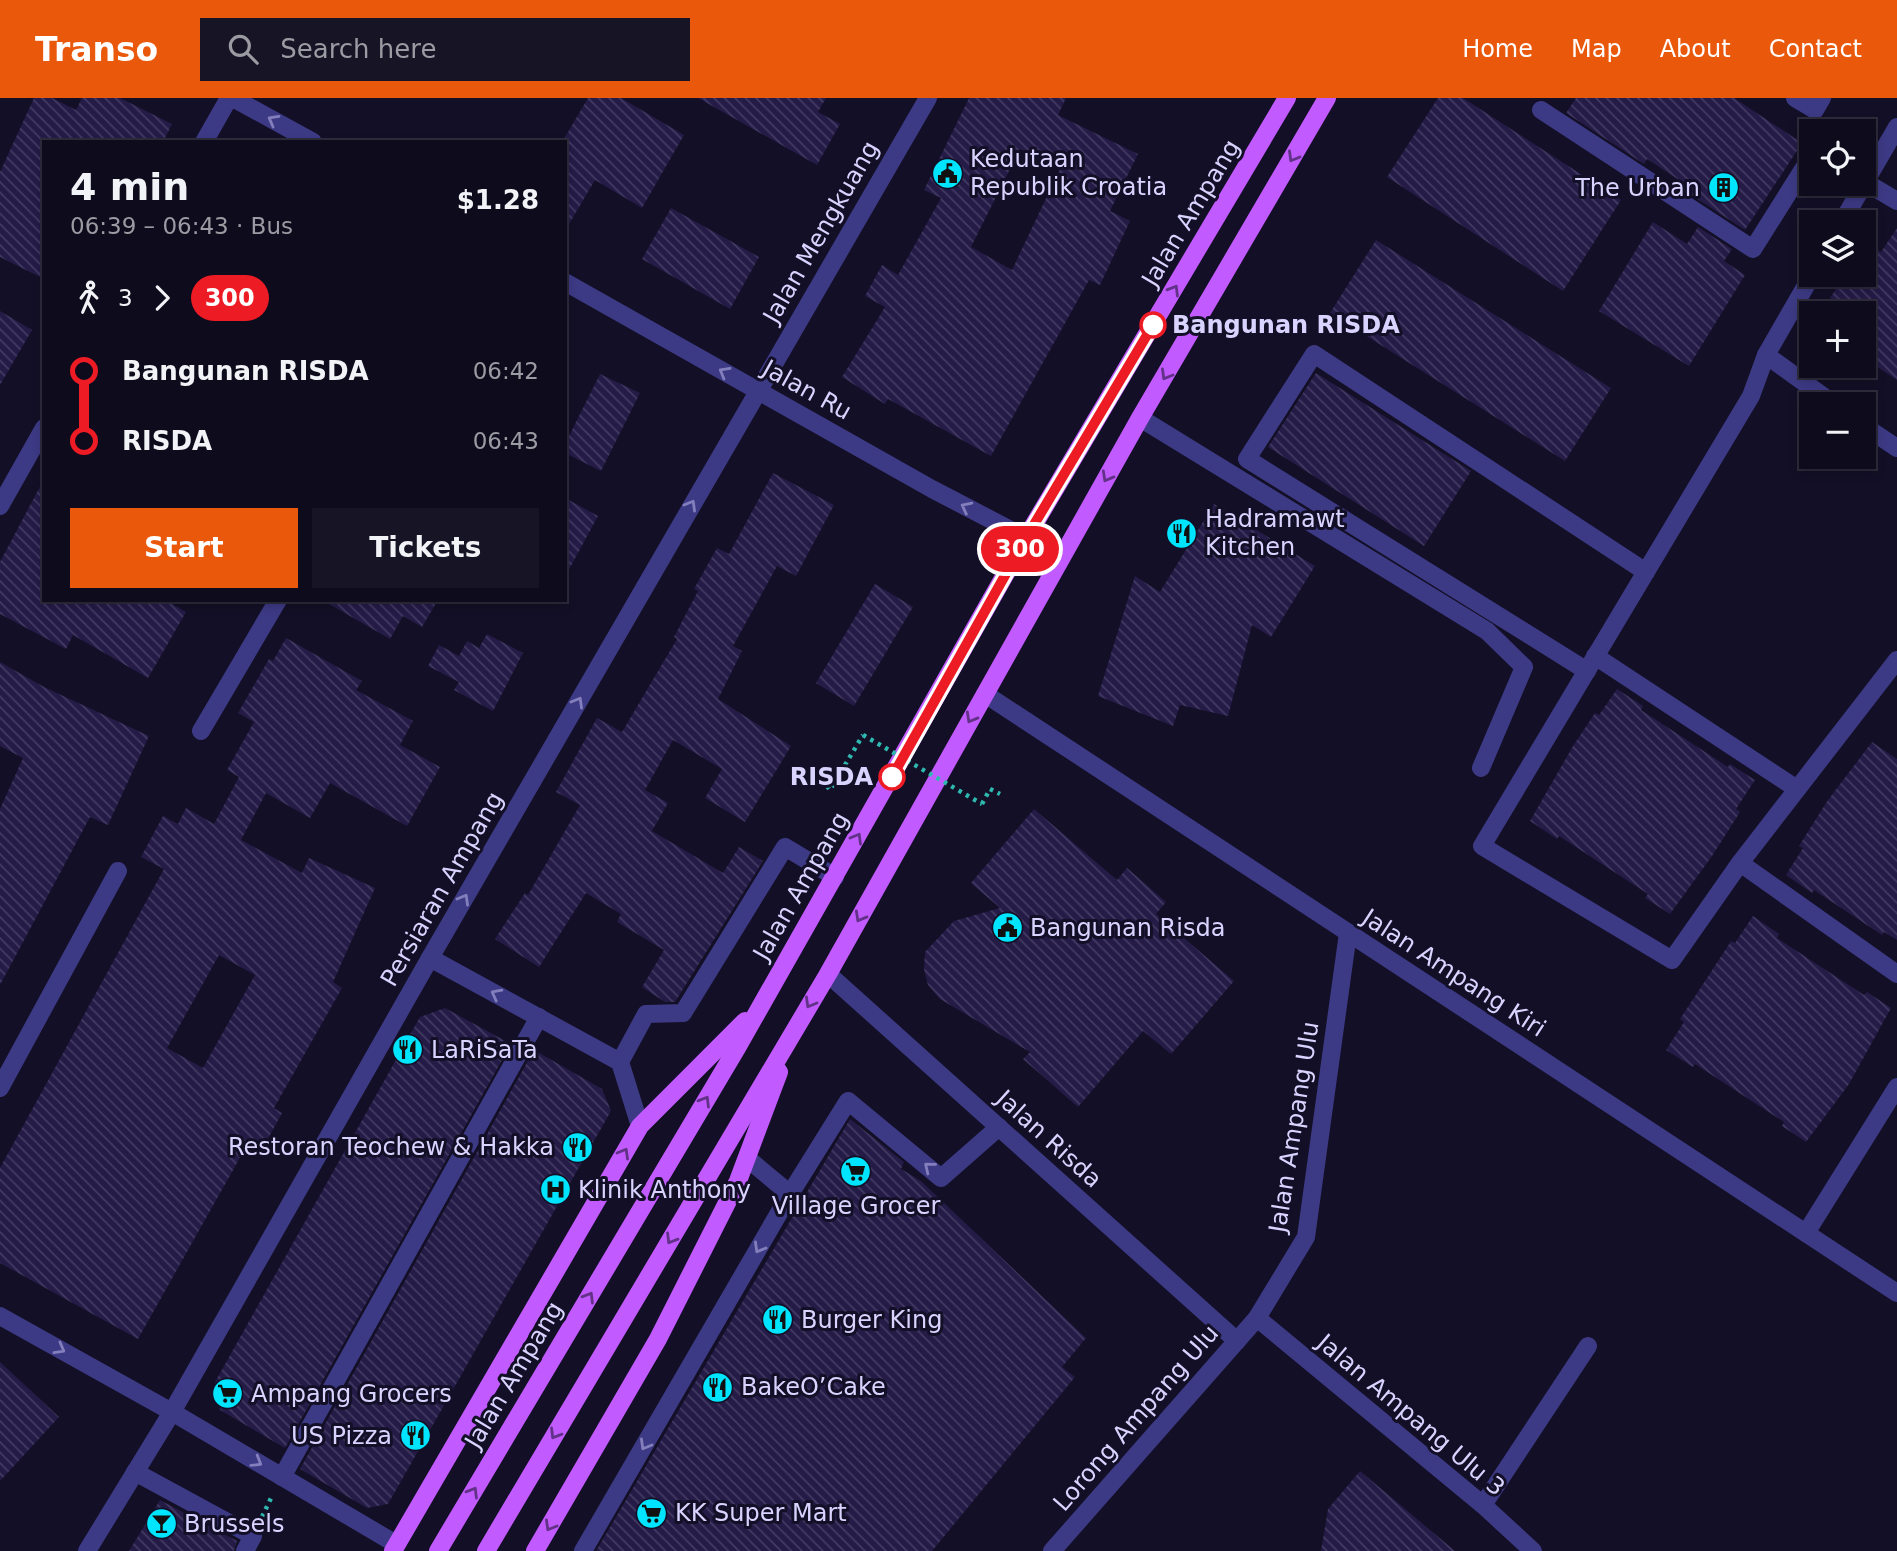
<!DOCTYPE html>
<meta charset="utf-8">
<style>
:root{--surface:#0e0b1c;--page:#171425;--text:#f1f3f6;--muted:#9b9ba3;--line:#2e2b3b;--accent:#ea580c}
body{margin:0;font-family:"DejaVu Sans",sans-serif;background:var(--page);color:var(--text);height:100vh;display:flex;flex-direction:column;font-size:26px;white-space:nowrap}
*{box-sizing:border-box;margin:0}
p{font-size:23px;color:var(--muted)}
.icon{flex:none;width:38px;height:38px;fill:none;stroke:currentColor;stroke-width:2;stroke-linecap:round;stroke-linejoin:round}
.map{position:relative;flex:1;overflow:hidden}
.details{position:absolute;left:42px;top:42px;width:525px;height:462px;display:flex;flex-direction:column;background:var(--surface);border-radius:0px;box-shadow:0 4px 10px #0003,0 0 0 2px var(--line)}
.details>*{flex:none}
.badge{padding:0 14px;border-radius:23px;font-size:24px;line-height:46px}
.fabs{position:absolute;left:1799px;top:21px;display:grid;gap:14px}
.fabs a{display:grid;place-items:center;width:77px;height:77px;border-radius:0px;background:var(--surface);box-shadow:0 4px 10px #0003,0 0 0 2px var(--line);font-size:35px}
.map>.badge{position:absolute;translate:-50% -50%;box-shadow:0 0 0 4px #fff}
.legs{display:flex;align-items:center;gap:10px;height:77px;padding:0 28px;font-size:23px}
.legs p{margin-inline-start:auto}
.headline{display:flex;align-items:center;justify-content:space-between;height:119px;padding:0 28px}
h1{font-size:38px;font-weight:600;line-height:52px}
.primary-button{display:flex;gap:14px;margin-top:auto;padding:14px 28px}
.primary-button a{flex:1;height:80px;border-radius:0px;background:var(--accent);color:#fff;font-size:28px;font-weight:600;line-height:80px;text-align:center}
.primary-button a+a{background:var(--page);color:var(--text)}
ul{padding:0 28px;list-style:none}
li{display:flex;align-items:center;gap:24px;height:70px;font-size:26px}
li i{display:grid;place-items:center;width:10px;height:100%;margin:0 9px;background:currentColor}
li i::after{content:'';width:18px;height:18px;margin:-9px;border:5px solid;border-radius:50%;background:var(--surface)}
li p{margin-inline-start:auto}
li:first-child i{background:linear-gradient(#0000 50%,currentColor 0)}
li:last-child i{background:linear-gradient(currentColor 50%,#0000 0)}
header{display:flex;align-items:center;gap:42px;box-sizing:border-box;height:98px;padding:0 35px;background:var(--accent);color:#fff}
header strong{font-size:33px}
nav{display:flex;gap:38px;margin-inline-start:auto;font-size:24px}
.search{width:490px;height:63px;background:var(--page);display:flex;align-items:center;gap:18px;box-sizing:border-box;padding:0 24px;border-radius:0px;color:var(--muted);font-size:26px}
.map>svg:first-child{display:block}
</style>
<header>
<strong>Transo</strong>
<div class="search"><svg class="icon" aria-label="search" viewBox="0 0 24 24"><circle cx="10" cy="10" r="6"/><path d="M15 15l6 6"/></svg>Search here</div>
<nav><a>Home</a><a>Map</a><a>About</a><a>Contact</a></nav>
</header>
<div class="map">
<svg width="1897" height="1453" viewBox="0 0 1897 1453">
<defs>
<pattern id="building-back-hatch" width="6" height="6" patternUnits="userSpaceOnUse" patternTransform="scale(1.75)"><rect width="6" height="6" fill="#241b47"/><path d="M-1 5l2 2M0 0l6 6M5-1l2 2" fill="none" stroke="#433b63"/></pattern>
</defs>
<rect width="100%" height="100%" fill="#130f26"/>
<g fill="url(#building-back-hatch)" fill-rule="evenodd">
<polygon points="34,0 52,0 76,12 82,0 120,0 172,26 163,44 44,44 44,181 0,159 0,74"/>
<polygon points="588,0 621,0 684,37 642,110 595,82 565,133 565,39"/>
<polygon points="698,0 826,0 818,14 840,26 817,67"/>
<path d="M 969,0 L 1066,0 L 1058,17 L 1138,56 L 1110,113 L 1130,123 L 1100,187 L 1089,182 L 991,358 L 888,301 L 885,306 L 842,279 L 885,209 L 865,198 L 882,167 L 898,177 L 941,100 L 924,92 ZM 1020,51 L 1060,71 L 1012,172 L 971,149 Z"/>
<polygon points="1438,0 1463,0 1621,102 1563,193 1387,79"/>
<polygon points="1576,0 1734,0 1802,45 1745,132 1676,87 1679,82 1647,61 1644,66 1566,15"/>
<polygon points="671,110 759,159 730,211 642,161"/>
<polygon points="1653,124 1687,146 1698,129 1732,151 1724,163 1745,177 1689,268 1599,213"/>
<polygon points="1897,130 1897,282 1864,260 1864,215 1854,215 1830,200 1845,177 1864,177 1864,143 1881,154"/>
<polygon points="1376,142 1611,290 1565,363 1330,215"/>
<polygon points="0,213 32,232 0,287"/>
<polygon points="1316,275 1471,373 1424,448 1268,349"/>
<polygon points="600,276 640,295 601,373 565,355 565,346"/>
<polygon points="773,375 834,407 796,478 777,468 733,548 742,553 718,601 791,648 745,724 705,700 722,671 673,642 645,692 668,705 652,733 723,775 739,749 763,763 675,904 665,904 642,889 664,852 617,824 621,816 586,795 539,869 495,841 525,795 528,797 580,707 556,694 597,620 622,634 677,541 674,539 698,493 694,491 717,450 729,456"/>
<polygon points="44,381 44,502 166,502 186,514 148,580 73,537 66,551 0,516 0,464"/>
<polygon points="565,400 598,418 565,479"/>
<polygon points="1214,406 1315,468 1271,539 1252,527 1228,618 1180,607 1173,628 1098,598 1135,478 1160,494"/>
<polygon points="875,486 913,509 854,608 816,585"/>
<polygon points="322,502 438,502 422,529 403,518 390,541"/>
<polygon points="487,536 523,555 493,613 454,592 459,584 428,568 439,547 459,558 467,543 479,550"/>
<path d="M 286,540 L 362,583 L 356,592 L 413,623 L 400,647 L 440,669 L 407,728 L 330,685 L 310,720 L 266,695 L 241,742 L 302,775 L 309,760 L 375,790 L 333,884 L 342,890 L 274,1010 L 282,1015 L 264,1048 L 251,1040 L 138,1241 L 0,1165 L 0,1070 L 164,771 L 141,759 L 163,718 L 178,726 L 186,710 L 214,726 L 239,679 L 227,672 L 254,624 L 238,615 L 269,561 L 273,563 ZM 219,857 L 255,877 L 203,970 L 167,950 Z"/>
<polygon points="0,564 44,589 149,638 108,727 90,719 0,887 0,711 23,660 0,648"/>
<polygon points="1617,591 1643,608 1641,612 1728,669 1730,666 1755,682 1736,711 1740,714 1712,758 1670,816 1645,800 1648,796 1559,738 1557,741 1530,723 1573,648 1595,615 1599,617"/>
<polygon points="1872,644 1897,661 1897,842 1884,834 1882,837 1814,792 1812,795 1786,777 1803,750 1799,748 1828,702"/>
<polygon points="1034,711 1117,782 1127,770 1166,804 1156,816 1234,883 1171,956 1143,933 1078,1009 1023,961 1030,954 940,901 928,887 924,871 925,854 954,823 1000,810 971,785"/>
<polygon points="1753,818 1779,836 1777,840 1864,897 1867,894 1891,910 1849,986 1806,1044 1782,1028 1784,1024 1695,966 1693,969 1666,952 1684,924 1680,921 1709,877 1731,843 1735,845"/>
<polygon points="445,910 511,946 285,1350 220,1312 215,1284 420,919"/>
<polygon points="534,952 602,991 611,1013 388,1406 367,1410 300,1371"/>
<polygon points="850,1021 904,1064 901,1071 921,1083 1086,1240 1062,1269 1075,1279 932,1453 596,1453"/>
<polygon points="0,1264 59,1319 0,1383"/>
<polygon points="1360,1373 1455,1453 1321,1453 1328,1411"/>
<polygon points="160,1402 237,1443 234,1453 129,1453"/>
</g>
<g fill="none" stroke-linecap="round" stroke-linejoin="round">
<g stroke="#2fb8b0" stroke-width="4.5" stroke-dasharray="3.5 5" stroke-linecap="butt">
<polyline points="827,688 830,692 863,637"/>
<polyline points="982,706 990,691 1000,696"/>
<polyline points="262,1419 272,1398"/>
</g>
<g stroke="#3d3a85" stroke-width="18">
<polyline points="233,0 313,44"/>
<polyline points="1795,0 1815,12 1822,0"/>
<polyline points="1541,12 1753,151 1809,62"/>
<polyline points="204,44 229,0"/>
<polyline points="1865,84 1897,103"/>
<polyline points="1842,124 1897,29"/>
<polyline points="1812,177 1766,257 1751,298 1482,748 1672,862 1740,765 1897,562"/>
<polyline points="565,184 932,391 1026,440"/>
<polyline points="1766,257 1834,306"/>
<polyline points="1140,320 1487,533 1524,569 1481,670"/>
<polyline points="1864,328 1897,350"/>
<polyline points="0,408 44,330"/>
<polyline points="1595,558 1797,691"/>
<polyline points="1587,573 1247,361 1314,256 1646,474"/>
<polyline points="985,596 1897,1195"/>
<polyline points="201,633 278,502"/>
<polyline points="1740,765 1897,876"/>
<polyline points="430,860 620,964 640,1028"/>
<polyline points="828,876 1237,1243"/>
<polyline points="620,964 646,916 683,915 785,749 835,779"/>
<polyline points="0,990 118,773"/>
<polyline points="790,1096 848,1003 941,1080 999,1029"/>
<polyline points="1806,1135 1897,989"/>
<polyline points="0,1218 172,1314 396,1446"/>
<polyline points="1257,1220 1483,1407 1533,1453"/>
<polyline points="135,1374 253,1438 245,1453"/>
<polyline points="282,1379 539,919"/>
<polyline points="1483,1407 1588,1248"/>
<polyline points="87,1453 172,1314 430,860 928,0"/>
<polyline points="583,1453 790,1096 748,1061"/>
<polyline points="1052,1453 1257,1220 1306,1139 1348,835"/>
</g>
<g stroke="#c25bff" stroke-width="18">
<polyline points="393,1453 640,1028 745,923"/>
<polyline points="438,1453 737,950 1026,440 1287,0"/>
<polyline points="486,1453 828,876 1140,320 1327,0"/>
<polyline points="535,1453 658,1241 738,1083 779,974"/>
</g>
<polyline stroke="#2fb8b0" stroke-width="4.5" stroke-dasharray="3.5 5" stroke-linecap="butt" points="863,637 982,706"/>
</g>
<defs><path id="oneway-chevron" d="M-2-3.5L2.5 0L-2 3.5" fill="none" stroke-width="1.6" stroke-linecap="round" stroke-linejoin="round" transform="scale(1.75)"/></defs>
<g stroke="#837fbc">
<use href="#oneway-chevron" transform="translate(273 22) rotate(-151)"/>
<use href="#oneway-chevron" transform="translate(724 274) rotate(-150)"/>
<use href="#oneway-chevron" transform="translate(691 407) rotate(-60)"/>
<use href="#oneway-chevron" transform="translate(966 409) rotate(-153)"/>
<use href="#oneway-chevron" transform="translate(578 604) rotate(-60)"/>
<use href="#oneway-chevron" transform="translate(464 801) rotate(-60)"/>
<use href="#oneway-chevron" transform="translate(496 896) rotate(-152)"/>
<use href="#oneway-chevron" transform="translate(929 1069) rotate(-141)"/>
<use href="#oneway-chevron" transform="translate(759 1150) rotate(120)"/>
<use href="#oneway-chevron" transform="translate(60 1251) rotate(29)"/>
<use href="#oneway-chevron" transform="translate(645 1347) rotate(120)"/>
<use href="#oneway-chevron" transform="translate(257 1364) rotate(31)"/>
</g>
<g stroke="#623188">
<use href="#oneway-chevron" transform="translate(1293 59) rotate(120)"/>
<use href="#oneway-chevron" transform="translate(1174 192) rotate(-59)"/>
<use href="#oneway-chevron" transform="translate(1166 277) rotate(120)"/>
<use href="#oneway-chevron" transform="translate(1107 379) rotate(119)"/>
<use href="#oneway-chevron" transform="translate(971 620) rotate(119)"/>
<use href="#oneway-chevron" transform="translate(857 740) rotate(-60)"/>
<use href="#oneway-chevron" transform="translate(860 819) rotate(119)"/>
<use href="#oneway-chevron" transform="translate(810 905) rotate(120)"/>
<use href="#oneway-chevron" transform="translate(705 1003) rotate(-59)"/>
<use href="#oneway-chevron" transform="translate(624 1055) rotate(-60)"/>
<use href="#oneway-chevron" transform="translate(671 1141) rotate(121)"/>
<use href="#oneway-chevron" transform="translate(589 1199) rotate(-59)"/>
<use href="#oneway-chevron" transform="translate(555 1336) rotate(121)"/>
<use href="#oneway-chevron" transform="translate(473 1394) rotate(-59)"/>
<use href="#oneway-chevron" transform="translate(550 1428) rotate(120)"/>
</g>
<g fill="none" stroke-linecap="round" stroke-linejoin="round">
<defs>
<polyline id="line-1" points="892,679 1026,440 1153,227"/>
</defs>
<use href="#line-1" stroke="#fff" stroke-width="16"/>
<use href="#line-1" stroke="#ed1b24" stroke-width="10"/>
</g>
<defs>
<symbol id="civic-disc" viewBox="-11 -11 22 22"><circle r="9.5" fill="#00e5ff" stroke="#130f26"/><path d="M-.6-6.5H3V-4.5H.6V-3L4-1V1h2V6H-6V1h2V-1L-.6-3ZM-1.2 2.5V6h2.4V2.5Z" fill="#111"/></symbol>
<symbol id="building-disc" viewBox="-11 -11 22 22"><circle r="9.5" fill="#00e5ff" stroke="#130f26"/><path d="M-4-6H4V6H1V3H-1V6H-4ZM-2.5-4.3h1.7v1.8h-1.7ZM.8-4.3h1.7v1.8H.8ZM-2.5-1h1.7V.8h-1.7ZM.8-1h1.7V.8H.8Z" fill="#111"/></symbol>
<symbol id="restaurant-disc" viewBox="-11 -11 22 22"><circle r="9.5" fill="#00e5ff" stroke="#130f26"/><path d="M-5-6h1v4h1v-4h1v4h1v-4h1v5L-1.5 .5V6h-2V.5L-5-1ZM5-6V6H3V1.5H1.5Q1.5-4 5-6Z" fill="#111"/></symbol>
<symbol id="supermarket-disc" viewBox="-11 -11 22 22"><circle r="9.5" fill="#00e5ff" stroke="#130f26"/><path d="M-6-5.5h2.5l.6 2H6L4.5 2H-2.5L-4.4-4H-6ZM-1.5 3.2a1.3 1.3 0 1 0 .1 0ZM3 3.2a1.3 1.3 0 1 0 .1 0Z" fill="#111"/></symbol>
<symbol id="hospital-disc" viewBox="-11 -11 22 22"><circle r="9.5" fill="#00e5ff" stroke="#130f26"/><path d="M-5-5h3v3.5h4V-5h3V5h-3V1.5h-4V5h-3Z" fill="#111"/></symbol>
<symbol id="bar-disc" viewBox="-11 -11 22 22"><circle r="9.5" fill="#00e5ff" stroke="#130f26"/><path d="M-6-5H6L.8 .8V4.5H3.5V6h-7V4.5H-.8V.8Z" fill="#111"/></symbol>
</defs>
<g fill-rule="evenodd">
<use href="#civic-disc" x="930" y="58" width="35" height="35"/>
<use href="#building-disc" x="1706" y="72" width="35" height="35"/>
<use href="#restaurant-disc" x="1164" y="418" width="35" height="35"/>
<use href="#civic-disc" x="990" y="812" width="35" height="35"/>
<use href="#restaurant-disc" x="390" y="934" width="35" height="35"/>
<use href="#restaurant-disc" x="560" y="1032" width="35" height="35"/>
<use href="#supermarket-disc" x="838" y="1056" width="35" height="35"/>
<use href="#hospital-disc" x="538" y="1074" width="35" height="35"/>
<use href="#restaurant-disc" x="760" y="1204" width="35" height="35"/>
<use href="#restaurant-disc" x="700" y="1272" width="35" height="35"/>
<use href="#supermarket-disc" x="210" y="1278" width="35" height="35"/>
<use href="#restaurant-disc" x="398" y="1320" width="35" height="35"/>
<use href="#supermarket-disc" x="634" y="1398" width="35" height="35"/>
<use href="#bar-disc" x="144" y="1408" width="35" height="35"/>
</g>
<g fill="#fff" stroke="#ed1b24" stroke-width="3.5">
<circle cx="1153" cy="227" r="12"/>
<circle cx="892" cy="679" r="12"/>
</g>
<g text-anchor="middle" stroke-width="6" stroke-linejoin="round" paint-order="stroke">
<g font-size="24" fill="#d9d4ff" stroke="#130f26" text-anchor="start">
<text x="970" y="69">Kedutaan<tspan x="970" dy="28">Republik Croatia</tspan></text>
<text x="1700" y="98" text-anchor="end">The Urban</text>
<text x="1205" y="429">Hadramawt<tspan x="1205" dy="28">Kitchen</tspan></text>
<text x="1030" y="838">Bangunan Risda</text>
<text x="431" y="960">LaRiSaTa</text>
<text x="554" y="1057" text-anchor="end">Restoran Teochew &amp; Hakka</text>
<text x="578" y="1100">Klinik Anthony</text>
<text x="856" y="1116" text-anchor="middle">Village Grocer</text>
<text x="801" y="1230">Burger King</text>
<text x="741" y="1297">BakeO’Cake</text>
<text x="251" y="1304">Ampang Grocers</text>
<text x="392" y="1346" text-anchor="end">US Pizza</text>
<text x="675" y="1423">KK Super Mart</text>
<text x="184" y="1434">Brussels</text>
</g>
<g font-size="24" fill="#d9d4ff" stroke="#130f26">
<text transform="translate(1191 115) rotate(-59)" y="8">Jalan Ampang</text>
<text transform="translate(821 134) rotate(-60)" y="8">Jalan Mengkuang</text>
<text transform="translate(807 292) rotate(29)" y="8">Jalan Ru</text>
<text transform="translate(801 788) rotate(-60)" y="8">Jalan Ampang</text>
<text transform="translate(442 791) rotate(-60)" y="8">Persiaran Ampang</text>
<text transform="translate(1454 875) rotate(33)" y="8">Jalan Ampang Kiri</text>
<text transform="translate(1294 1029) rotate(-81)" y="8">Jalan Ampang Ulu</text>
<text transform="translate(1049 1041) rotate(42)" y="8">Jalan Risda</text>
<text transform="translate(514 1277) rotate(-59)" y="8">Jalan Ampang</text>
<text transform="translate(1411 1317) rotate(40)" y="8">Jalan Ampang Ulu 3</text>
<text transform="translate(1136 1320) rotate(-49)" y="8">Lorong Ampang Ulu</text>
</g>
<g font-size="24" font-weight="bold" fill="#d9d4ff" stroke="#130f26" text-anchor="start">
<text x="1172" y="235">Bangunan RISDA</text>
<text x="873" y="687" text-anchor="end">RISDA</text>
</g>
</g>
</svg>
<div class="fabs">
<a><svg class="icon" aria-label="locate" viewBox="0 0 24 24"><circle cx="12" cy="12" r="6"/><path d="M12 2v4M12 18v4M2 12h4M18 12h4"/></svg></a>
<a><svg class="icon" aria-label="layers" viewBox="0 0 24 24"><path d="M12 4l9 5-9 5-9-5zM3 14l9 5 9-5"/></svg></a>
<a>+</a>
<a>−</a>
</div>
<b class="badge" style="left:1020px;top:451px;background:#ed1b24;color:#fff">300</b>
<section class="details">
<div class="headline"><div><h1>4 min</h1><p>06:39 – 06:43 · Bus</p></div><b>$1.28</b></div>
<div class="legs"><svg class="icon" aria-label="walk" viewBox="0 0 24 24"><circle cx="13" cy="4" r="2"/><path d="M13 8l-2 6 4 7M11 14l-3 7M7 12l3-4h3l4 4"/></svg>3<svg class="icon" aria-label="forward" viewBox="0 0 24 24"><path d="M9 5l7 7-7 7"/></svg><b class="badge" style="background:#ed1b24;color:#fff">300</b></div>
<ul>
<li><i style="color:#ed1b24"></i><b>Bangunan RISDA</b><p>06:42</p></li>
<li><i style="color:#ed1b24"></i><b>RISDA</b><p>06:43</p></li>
</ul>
<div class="primary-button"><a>Start</a><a>Tickets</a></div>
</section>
</div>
